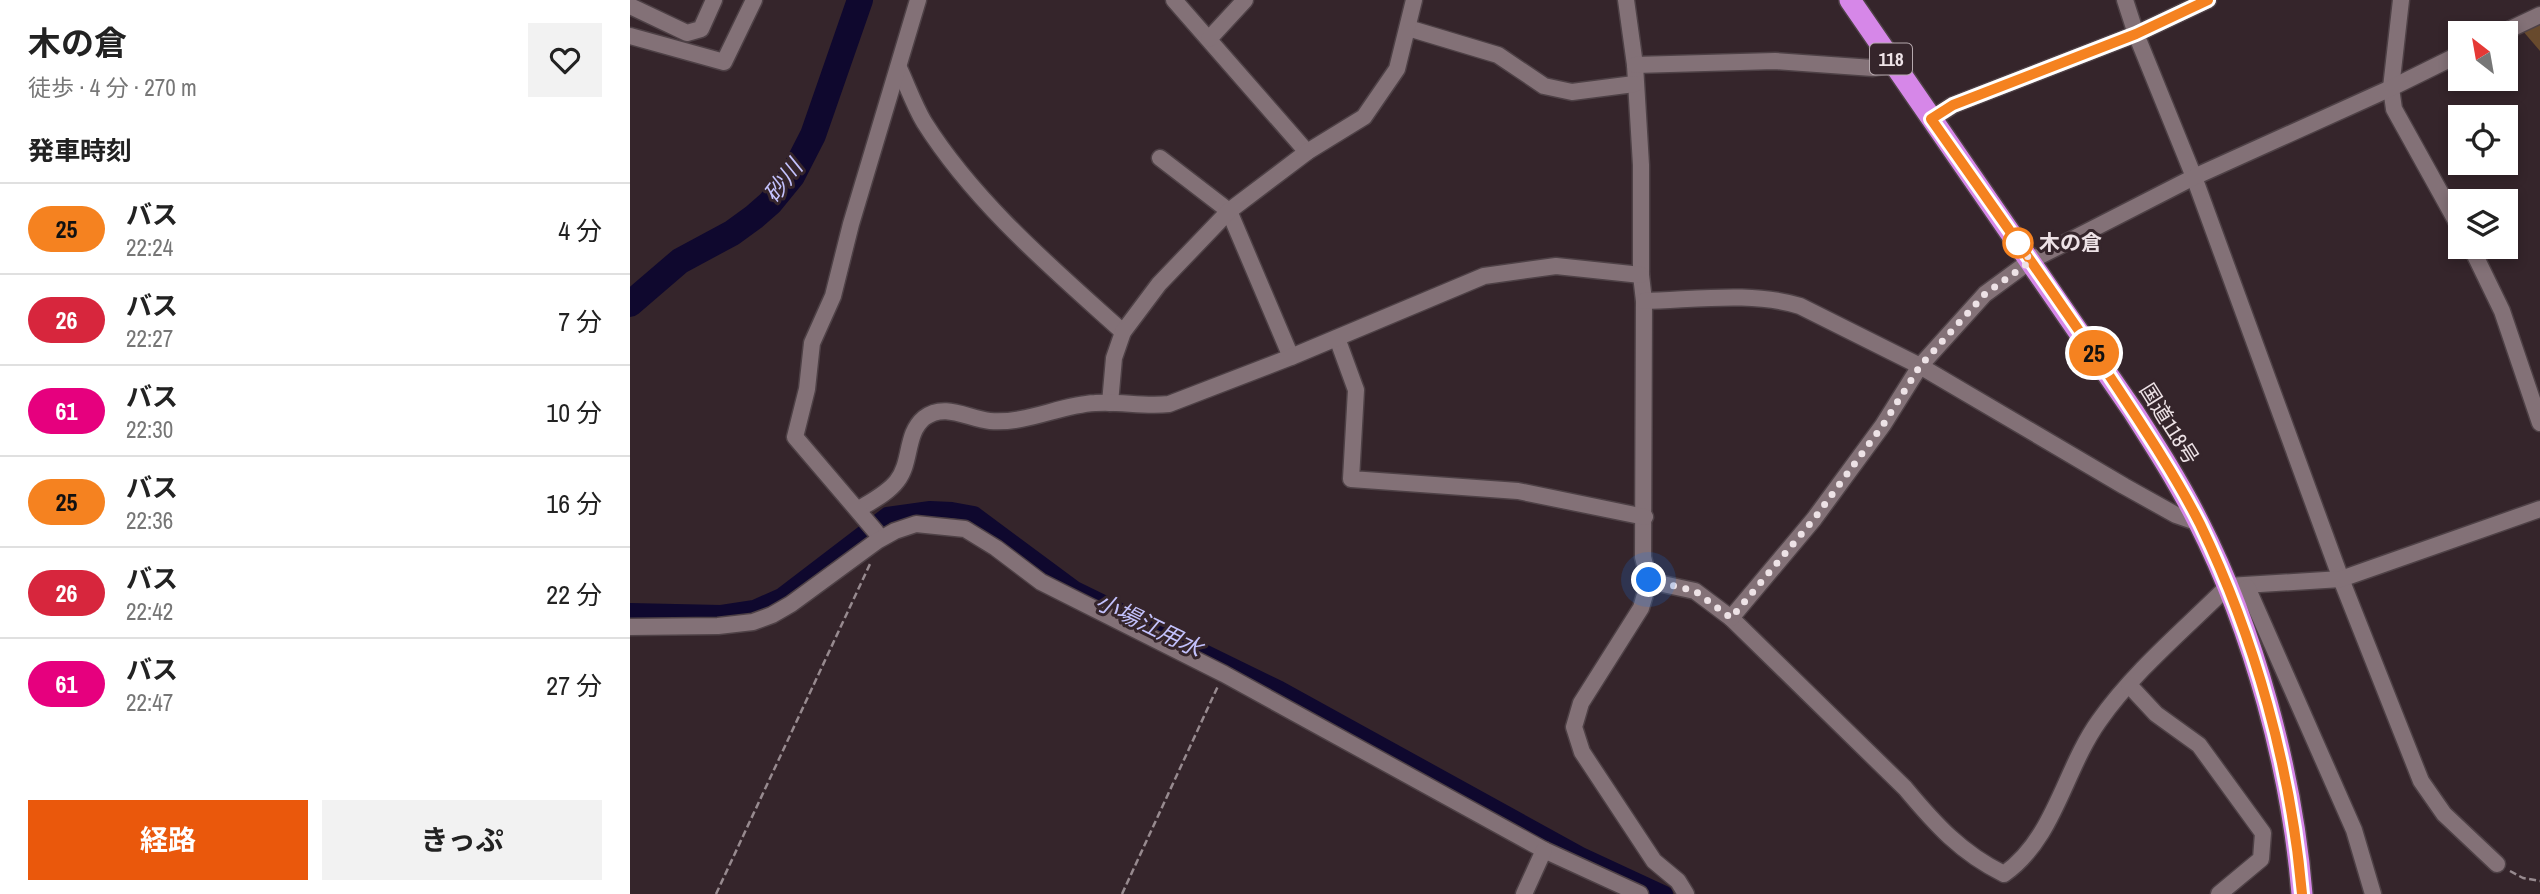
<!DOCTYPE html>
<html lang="ja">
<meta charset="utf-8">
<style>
:root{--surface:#fff;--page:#f2f2f2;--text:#222;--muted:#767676;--line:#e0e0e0;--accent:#ea580c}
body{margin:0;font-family:"Archivo Narrow","Noto Sans JP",sans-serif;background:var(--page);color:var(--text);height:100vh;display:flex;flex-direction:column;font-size:26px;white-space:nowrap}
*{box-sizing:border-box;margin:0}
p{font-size:23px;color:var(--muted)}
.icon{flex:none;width:38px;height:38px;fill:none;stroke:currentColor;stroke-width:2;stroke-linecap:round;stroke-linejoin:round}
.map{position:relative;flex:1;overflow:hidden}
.sheet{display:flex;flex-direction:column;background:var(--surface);width:630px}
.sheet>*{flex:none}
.badge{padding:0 14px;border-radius:23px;font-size:24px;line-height:46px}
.needle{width:46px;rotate:329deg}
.buttons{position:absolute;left:1818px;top:21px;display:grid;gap:14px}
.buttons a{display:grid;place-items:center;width:70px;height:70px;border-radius:0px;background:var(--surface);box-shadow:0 4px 10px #0003;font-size:35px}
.you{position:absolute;width:35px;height:35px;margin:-18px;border:5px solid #fff;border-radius:50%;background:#1a73e8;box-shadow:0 0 0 10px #1a73e833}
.map>.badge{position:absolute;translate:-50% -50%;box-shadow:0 0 0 4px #fff}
h2{padding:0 28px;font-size:26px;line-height:63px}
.round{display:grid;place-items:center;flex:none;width:74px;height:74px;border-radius:0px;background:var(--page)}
.summary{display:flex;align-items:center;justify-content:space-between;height:119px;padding:0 28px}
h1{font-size:33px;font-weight:700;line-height:52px}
.action{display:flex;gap:14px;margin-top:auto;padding:14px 28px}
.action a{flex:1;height:80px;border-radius:0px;background:var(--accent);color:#fff;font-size:28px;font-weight:700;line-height:80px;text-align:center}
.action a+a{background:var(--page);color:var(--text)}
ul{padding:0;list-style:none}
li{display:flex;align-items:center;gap:21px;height:91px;padding:0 28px;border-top:2px solid var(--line)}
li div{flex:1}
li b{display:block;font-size:26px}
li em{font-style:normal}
li .badge{min-width:77px;font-weight:700;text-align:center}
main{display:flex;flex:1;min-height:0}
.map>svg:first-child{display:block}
</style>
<main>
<section class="sheet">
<div class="summary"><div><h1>木の倉</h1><p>徒歩 · 4 分 · 270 m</p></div><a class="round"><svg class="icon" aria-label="heart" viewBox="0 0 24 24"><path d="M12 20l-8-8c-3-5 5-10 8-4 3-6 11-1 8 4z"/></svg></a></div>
<h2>発車時刻</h2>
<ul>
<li><span class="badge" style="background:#f58220;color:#111">25</span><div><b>バス</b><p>22:24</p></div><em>4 分</em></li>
<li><span class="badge" style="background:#d7263d;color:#fff">26</span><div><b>バス</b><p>22:27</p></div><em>7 分</em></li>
<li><span class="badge" style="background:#e6007e;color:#fff">61</span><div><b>バス</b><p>22:30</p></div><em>10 分</em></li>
<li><span class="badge" style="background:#f58220;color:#111">25</span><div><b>バス</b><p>22:36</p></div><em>16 分</em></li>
<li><span class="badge" style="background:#d7263d;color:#fff">26</span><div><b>バス</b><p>22:42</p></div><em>22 分</em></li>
<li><span class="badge" style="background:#e6007e;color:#fff">61</span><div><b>バス</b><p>22:47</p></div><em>27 分</em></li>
</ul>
<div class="action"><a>経路</a><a>きっぷ</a></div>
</section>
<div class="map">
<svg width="1910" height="894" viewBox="0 0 1910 894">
<rect width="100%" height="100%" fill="#35252b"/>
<polygon fill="#684a2d" points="1910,22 1910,51 1892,30"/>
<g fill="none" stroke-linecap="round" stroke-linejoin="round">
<polyline stroke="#0f082e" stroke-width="16" points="0,611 91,613 124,608 151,596 257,515 300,509 322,510 344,514 445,589 650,689 951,855 1035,894"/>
<polyline stroke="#0f082e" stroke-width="26" points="0,304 50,261 102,233 124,217 140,203 162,176 183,135 230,0"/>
<defs>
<g id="minor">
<polyline points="544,0 677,152"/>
<polyline points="996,0 1005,65 1011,165 1011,275 1014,301 1013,557 1019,581 1011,608 951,703 944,727 952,752 1024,861 1048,881 1056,894"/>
<polyline points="1495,0 1506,34 1564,177 1711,579 1791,781 1814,814 1867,864"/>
<polyline points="1771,0 1761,88 1764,109 1830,228"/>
<polyline points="0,6 57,33 71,29 84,0"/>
<polyline points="778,28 868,55 914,86 942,92 1004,84"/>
<polyline points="1872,33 1910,15"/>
<polyline points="0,36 94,62 124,0"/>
<polyline points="579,39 615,0"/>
<polyline points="1005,65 1145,61 1243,68 1265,64"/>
<path d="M 269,68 C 277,85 284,105 294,122 C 345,203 422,268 493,332"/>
<polyline points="1302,119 1323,105 1506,34 1578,0"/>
<polyline points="530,158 599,211 661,357"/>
<polyline points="1841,247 1872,311 1910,423"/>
<path d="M 1014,301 C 1064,300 1121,291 1170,306 L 1290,366 L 1494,486 L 1546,515 L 1569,523"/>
<polyline points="707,338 726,390 721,479 888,491 1015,517"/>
<polyline points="480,403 484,358 493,332 529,284 599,211 677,152 734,117 767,69 784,0"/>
<path d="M 229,509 C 242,501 258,493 267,481 C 282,462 275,434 294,418 C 315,402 338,419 360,421 C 397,424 429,405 465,403 C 490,401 514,407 539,404 L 661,357 L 854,276 L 926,266 L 1011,275"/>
<polyline points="246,532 165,437 177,389 182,343 203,296 221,224 288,0"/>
<path d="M 1019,581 L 1065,591 L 1101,618 L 1275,788 C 1305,824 1331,853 1374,874 C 1425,838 1434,770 1469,721 C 1504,671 1555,629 1598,586 L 1711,579 L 1910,509"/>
<polyline points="1617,587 1724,830 1743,894"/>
<polyline points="1101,618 1184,519 1253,425 1290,366 1355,294 1400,261 1564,177 1761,88 1830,54"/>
<polyline points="0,627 88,626 123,622 142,615 161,604 247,541 265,531 286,524 335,529 366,548 411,582 594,674 914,850 1010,894"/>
<polyline points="1499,685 1526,714 1569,745 1633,833 1631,859 1589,894"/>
<polyline points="894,894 914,850"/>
</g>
<path id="highway" d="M 1220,0 L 1503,411 C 1526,447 1549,483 1568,521 C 1624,631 1662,772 1672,894"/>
</defs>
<use href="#minor" stroke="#4e4146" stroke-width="19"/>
<use href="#highway" stroke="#4e4146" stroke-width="24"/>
<g stroke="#978a8f" stroke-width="2.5" stroke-dasharray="7 3.5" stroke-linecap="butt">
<polyline points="1880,871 1893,878 1910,881"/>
<polyline points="86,894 240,564"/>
<polyline points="492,894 588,686"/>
</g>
<use href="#minor" stroke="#837177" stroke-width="16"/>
<use href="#highway" stroke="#d687e8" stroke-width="21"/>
</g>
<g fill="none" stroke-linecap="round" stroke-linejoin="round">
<defs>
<path id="line" d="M 1578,0 L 1506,34 L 1323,105 L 1301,119 C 1359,201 1417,283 1473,366 C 1507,418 1542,469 1570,524 C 1625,638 1661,768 1672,894"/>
</defs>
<use href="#line" stroke="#fff" stroke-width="16"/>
<use href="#line" stroke="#f58220" stroke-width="10"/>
<polyline stroke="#ede2e6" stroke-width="7" stroke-dasharray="0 12.6" points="1019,580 1065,591 1101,618 1184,519 1253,425 1290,366 1355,294 1401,261 1388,243"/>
</g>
<circle fill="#fff" stroke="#f58220" stroke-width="3.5" cx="1388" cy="243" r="14"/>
<g text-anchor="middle" stroke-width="6" stroke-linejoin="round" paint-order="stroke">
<rect fill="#35252b" stroke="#b6a9ae" stroke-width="2" x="1240" y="43.5" width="42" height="31" rx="5"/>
<g font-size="19" font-weight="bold" fill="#ede2e6">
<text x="1261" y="66">118</text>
</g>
<g font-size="21" font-weight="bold" fill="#ede2e6" stroke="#35252b" text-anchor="start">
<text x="1409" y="250">木の倉</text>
</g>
<g font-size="21" fill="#ede2e6" stroke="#35252b">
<text transform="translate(1539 424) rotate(58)" y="7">国道118号</text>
</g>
<g font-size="23" font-style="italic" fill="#c3c2fd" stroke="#35252b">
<text transform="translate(153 181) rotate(-53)" y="8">砂川</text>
<text transform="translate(519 625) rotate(26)" y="8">小場江用水</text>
</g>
</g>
</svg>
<div class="buttons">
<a><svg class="needle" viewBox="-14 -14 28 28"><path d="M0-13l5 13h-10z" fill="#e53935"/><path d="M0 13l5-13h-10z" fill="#767676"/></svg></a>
<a><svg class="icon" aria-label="locate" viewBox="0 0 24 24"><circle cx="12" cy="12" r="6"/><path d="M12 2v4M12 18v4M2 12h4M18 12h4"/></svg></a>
<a><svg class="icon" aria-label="layers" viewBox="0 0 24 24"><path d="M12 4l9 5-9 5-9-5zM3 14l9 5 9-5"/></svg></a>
</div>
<div class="you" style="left:1019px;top:580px"></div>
<b class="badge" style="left:1464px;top:353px;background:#f58220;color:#111">25</b>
</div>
</main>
